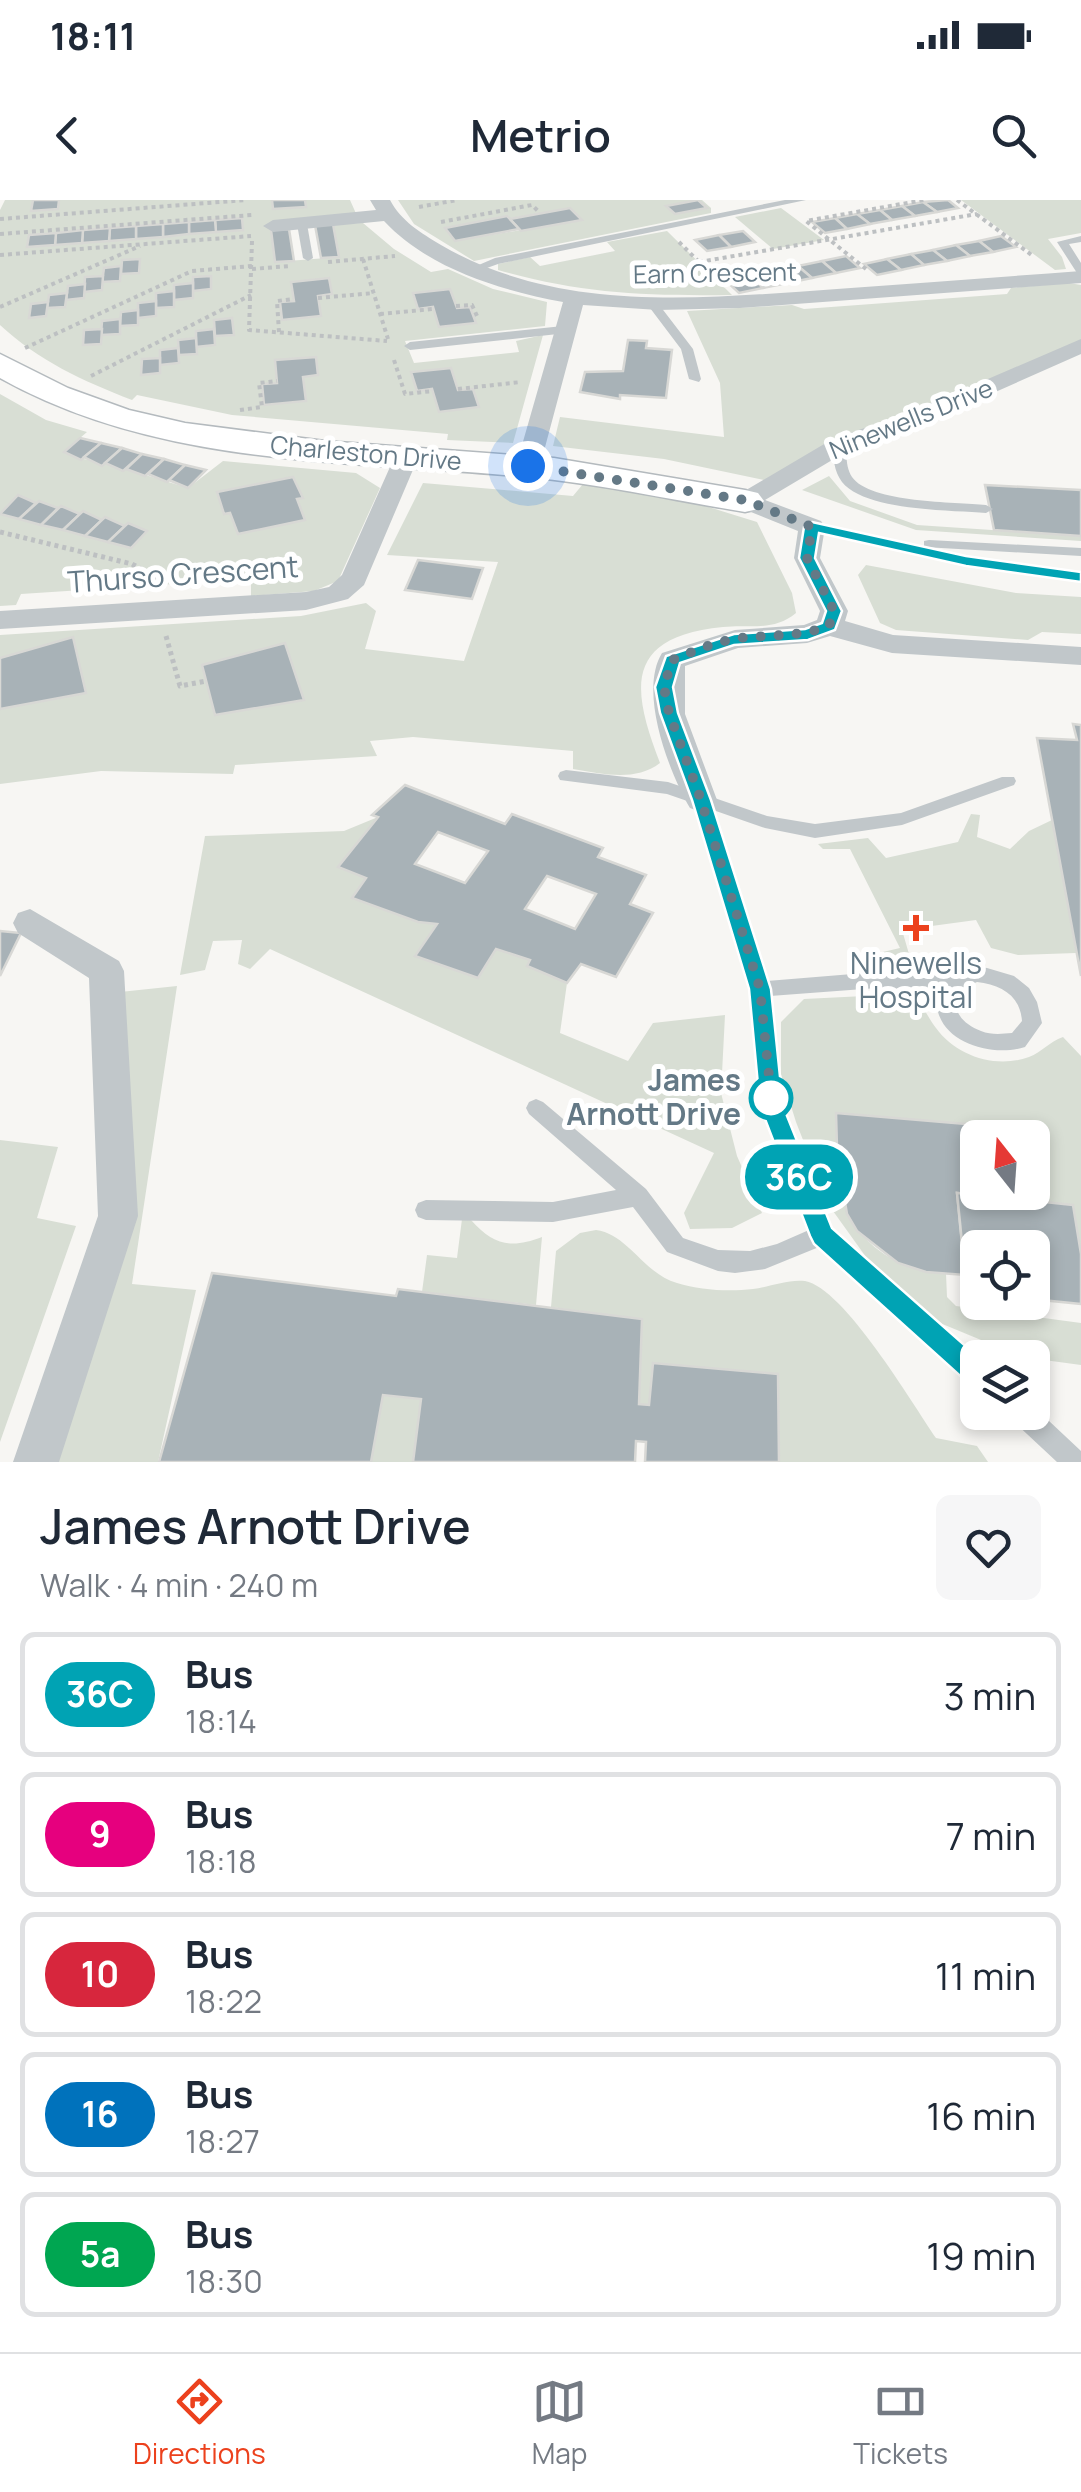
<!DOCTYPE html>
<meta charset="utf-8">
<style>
:root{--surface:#fff;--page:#f6f6f7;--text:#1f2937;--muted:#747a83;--line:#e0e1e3;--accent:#ec411d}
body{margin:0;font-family:Manrope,sans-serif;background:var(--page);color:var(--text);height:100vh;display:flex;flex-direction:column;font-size:38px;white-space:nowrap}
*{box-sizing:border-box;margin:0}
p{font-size:32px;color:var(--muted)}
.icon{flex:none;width:55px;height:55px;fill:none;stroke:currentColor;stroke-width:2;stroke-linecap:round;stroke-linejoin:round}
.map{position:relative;height:1262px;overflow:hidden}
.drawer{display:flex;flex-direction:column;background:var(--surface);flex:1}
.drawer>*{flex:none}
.badge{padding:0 20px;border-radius:32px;font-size:35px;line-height:65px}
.needle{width:65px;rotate:343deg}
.fabs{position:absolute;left:960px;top:920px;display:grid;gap:20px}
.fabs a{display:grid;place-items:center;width:90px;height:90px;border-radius:15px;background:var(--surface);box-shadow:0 5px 15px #0003;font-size:50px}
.you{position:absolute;width:50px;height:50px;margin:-25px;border:8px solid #fff;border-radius:50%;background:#1a73e8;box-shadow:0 0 0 15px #1a73e833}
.map>.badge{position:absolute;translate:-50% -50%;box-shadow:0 0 0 5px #fff}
.round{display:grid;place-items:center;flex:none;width:105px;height:105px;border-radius:15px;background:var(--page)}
.headline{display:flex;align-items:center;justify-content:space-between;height:170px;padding:0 40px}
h1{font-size:48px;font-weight:600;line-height:75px}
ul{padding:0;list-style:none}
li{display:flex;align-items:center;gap:30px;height:125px;margin:0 20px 15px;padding:0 20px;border:5px solid var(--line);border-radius:15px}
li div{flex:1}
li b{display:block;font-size:38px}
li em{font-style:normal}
li .badge{min-width:110px;font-weight:700;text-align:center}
.status{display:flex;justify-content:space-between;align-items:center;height:70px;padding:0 50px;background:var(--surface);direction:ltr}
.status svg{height:28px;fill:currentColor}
header{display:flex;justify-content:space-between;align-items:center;height:130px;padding:0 40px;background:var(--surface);font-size:45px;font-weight:600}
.tab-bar{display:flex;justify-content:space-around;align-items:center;height:140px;border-top:2px solid var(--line);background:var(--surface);font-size:28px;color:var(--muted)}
.tab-bar a{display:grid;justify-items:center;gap:5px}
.tab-bar .on{color:var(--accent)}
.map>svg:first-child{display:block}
</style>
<div class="status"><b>18:11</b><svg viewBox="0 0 49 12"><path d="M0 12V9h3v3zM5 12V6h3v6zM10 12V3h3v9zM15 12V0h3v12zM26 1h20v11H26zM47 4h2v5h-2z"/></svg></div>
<header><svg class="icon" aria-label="back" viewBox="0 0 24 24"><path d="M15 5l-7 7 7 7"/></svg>Metrio<svg class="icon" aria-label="search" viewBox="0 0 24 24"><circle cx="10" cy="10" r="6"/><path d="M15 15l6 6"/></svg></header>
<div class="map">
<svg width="1081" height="1262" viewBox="0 0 1081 1262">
<rect width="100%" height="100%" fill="#f7f6f3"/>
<g fill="#d8ded4" fill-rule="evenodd">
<path d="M 5,0 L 350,0 L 358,18 L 271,31 L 275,62 L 339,57 L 333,24 L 363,23 L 394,49 L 431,72 L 448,69 L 493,89 L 547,102 L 545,126 L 405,141 L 414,163 L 519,152 L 516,141 L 543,135 L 513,243 L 447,240 L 448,234 L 232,215 L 137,195 L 132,200 C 83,181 39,161 0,125 L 0,10 Z"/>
<path d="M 398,0 L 702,0 L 711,8 L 711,13 L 474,61 L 414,24 ZM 570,8 L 580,20 L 456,41 L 446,29 Z"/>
<polygon points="961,0 1081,0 1081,33 1048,39 1062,57 1066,69 1055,70"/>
<polygon points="781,8 824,40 773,49 735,17"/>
<path d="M 667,31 L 732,95 C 646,96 581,94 498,70 L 498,64 L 530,57 L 540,66 L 615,51 L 607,42 Z"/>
<polygon points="1069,83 1081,85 1081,144 773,282 664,259 553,246 560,217 724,237 720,183 687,111 792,105 804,109 1007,94 1011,88"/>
<polygon points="0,194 46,220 87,232 65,251 76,258 98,261 96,264 105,263 123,271 126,269 188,288 223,261 356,273 380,288 338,381 314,391 251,396 251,379 21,394 16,405 0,406"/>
<polygon points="829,276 850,301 917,325 1081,336 1081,341 916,330 802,290"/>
<path d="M 423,283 L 573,296 L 583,284 L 660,292 L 757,322 L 792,393 L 796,413 C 773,432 750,424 723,427 C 624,437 631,488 660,563 C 635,582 603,574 573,569 L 573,551 L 413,537 L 370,541 L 377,556 L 235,565 L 233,574 L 101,571 L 0,584 L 0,435 L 301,416 L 366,403 L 376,411 L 365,449 L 464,461 L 498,362 L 387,355 Z"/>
<polygon points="866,365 1016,393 1081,397 1081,434 1042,432 1028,440 896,430 880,423 858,375"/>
<polygon points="971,614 980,615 977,637 1010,649 1029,631 1052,620 1076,753 1018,755 991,748 976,720 902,730 909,754 906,762 876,762 870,755 900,748 850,649 823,649 818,644 868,638 886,658 958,642"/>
<polygon points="378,617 338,667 366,678 353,698 418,722 437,724 416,757 478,777 496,749 530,760 527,765 567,783 560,833 628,861 653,823 725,815 721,893 737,956 762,1013 732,1028 690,1029 684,1013 714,953 270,749 250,769 238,764 242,740 213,741 205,770 180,775 205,636 344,631"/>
<polygon points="177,786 132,1084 196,1090 158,1262 56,1262 127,1024 120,792"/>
<path d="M 905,794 C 923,800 925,814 936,828 C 956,856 996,869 1029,857 C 1042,852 1049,842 1063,837 L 1081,856 L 1081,1054 L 1073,1005 L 1028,1000 L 1028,993 L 1032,992 L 1032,938 L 979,937 L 977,925 L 836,913 L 838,981 L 842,984 C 845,1037 895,1072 946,1073 L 947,1097 L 956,1106 L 1081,1123 L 1081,1165 L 1022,1157 L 923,1116 L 871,1064 L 828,1004 L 796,922 L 781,874 L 781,822 L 804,799 Z"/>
<polygon points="0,940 58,947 37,1018 76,1026 0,1242"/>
<path d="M 462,1019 L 471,1020 C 493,1045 511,1049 542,1037 L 536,1105 L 422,1092 L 427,1055 L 457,1058 Z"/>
<path d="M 596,1030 C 628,1034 644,1074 677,1083 C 700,1090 728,1092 753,1089 C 769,1087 788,1079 805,1081 C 844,1088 912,1203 936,1238 L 977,1246 L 988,1262 L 779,1262 L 778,1174 L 654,1163 L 649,1205 L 639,1204 L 642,1119 L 551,1107 L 556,1051 L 580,1033 Z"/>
<polygon points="383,1195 421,1199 413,1262 371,1262"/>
</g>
<g fill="#a8b2b7" stroke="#d8d8d5" stroke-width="2.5" fill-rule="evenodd">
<polygon points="33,0 59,0 58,9 31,11"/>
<polygon points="272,0 305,0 306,7 273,9"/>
<polygon points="698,0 707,8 675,14 666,6"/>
<polygon points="948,0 958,8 937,12 923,2"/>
<polygon points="923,2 937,12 915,16 902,6"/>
<polygon points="902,6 915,16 892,20 880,10"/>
<polygon points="570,8 582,20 521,31 510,19"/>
<polygon points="880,10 892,20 870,24 857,14"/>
<polygon points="857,14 870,24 847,29 835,18"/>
<polygon points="507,16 519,29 455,41 445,28"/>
<polygon points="242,18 243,30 216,32 215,20"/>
<polygon points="835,18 847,29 825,33 812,22"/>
<polygon points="215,20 216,32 189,34 189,22"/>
<polygon points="189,22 189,34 163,37 163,24"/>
<polygon points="163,24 163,37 136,39 136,26"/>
<polygon points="333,24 339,57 321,58 315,25"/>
<polygon points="136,26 136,39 109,41 110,28"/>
<polygon points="110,28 109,41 82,43 83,30"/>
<polygon points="289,29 294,61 275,62 271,30"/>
<polygon points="83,30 82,43 55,45 56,33"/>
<polygon points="743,31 755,42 731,47 719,35"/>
<polygon points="56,33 55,45 27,47 29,35"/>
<polygon points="719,35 731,47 707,51 695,40"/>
<polygon points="1001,36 1016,47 993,52 979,41"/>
<polygon points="979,41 993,52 970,56 956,45"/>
<polygon points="956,45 970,56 947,61 933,50"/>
<polygon points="933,50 947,61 924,65 911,54"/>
<polygon points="911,54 924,65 901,70 887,59"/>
<polygon points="846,56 860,68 836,73 822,61"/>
<polygon points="140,59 139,73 121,74 122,60"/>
<polygon points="887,59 901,70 877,75 864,64"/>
<polygon points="822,61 836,73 812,78 798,66"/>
<polygon points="121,66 120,81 102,82 104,68"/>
<polygon points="798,66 812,78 788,83 774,71"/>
<polygon points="774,71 788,83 763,88 750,75"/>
<polygon points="750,75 763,88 739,93 726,81"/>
<polygon points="103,76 102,90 84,92 85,77"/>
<polygon points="211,76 211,89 193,91 193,77"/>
<polygon points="329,78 332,94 318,96 321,116 282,120 280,102 294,101 291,82"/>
<polygon points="193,83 193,98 174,100 174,85"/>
<polygon points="85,84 84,98 66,100 68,86"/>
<polygon points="450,89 457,108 470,107 476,123 439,127 433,107 418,109 413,93"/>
<polygon points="174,91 174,107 156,108 156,93"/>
<polygon points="67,93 65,107 47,108 49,95"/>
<polygon points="156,101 156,116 138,118 138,103"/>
<polygon points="48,102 46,116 29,118 31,104"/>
<polygon points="138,110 138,125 120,126 121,112"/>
<polygon points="232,118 234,135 215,136 214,120"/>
<polygon points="120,119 120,134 101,135 102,121"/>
<polygon points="102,129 101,144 83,145 84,130"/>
<polygon points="214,129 215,145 196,147 196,131"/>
<polygon points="196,138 197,154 179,155 178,140"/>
<polygon points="628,140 647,141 646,148 672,150 666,198 620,195 620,199 580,192 585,172 623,171"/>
<polygon points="178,148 179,163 160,165 160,150"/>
<polygon points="316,157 318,175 303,177 306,201 264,205 262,184 277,183 275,160"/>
<polygon points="160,158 160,173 141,175 142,159"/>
<polygon points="451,168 458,190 473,189 479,207 439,212 432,189 417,191 411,172"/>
<polygon points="80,238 101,243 81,260 64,252"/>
<polygon points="101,243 122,248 102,266 84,257"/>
<polygon points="122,248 142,254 123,271 105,263"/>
<polygon points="142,254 164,259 145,276 126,269"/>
<polygon points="164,259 185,265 167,282 148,274"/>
<polygon points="185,265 206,270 188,288 169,280"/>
<polygon points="293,277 303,298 297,299 305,320 238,334 230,313 224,314 217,292"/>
<polygon points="985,285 1081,290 1081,336 994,330"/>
<polygon points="18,295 36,303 19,319 0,314"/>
<polygon points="39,301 58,308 41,325 19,319"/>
<polygon points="61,306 80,314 63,330 41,325"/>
<polygon points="83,311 102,320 85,336 63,330"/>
<polygon points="105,317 125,326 108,342 85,336"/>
<polygon points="128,323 147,331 131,348 108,342"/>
<polygon points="418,360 483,368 472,399 405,390"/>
<polygon points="73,437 86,493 0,509 0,458"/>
<polygon points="285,443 304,500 215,515 202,465"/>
<polygon points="1073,524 1081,525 1081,776 1037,538 1077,540"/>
<path d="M 405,585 L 505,624 L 512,614 L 603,648 L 598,657 L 646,675 L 630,704 L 653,713 L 616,777 L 581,764 L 567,783 L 527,766 L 530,760 L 496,749 L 478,778 L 415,756 L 437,724 L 418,722 L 352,698 L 366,678 L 338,667 L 378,617 L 372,615 ZM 438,632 L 488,651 L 465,683 L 415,664 ZM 547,676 L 596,694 L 575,729 L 525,709 Z"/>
<polygon points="0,731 21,733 0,776"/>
<polygon points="836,913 978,925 978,992 1028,992 1028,1000 957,993 965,1075 926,1072 898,1063 857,1031 847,1014 842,984 838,982"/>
<polygon points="957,993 1073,1005 1081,1054 1081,1104 1032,1099 1032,1048 978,1048 978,1093 967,1092"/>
<polygon points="212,1073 396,1096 398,1089 642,1119 639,1204 649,1205 653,1163 778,1174 779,1262 645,1262 646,1242 636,1241 635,1262 413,1262 421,1199 383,1195 371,1262 159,1262"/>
</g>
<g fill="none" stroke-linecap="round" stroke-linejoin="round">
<defs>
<path id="secondary" d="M 0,154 L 68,188 L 129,210 L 185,223 L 325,241 L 554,258 L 745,290 L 758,293 L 764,301 L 758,309 L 745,312 C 672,300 600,284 527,277 C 348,260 161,268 0,178 Z"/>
</defs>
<use href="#secondary" stroke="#b4babe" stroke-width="3"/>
<g stroke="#bdc0c2" stroke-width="4" stroke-dasharray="4 4" stroke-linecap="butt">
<polyline points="957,0 1033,56"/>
<polyline points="419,7 457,0"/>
<polyline points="0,19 246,0"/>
<polyline points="441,22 532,5 540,13"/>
<polyline points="0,34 252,15"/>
<polyline points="252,41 249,130 387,141"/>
<polyline points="679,42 716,79"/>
<polyline points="0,55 251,36"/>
<polyline points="363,59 388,139"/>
<polyline points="328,62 395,56"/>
<polyline points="699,62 977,14"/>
<polyline points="252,69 290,66"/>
<polyline points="866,69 806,21 924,0"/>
<polyline points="318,98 374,93"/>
<polyline points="456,106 472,105 477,116"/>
<polyline points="0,107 140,46"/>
<polyline points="380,114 433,109"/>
<polyline points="279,132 277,101 293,99"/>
<polyline points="25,148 192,71 252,66"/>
<polyline points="394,160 405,194 433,191"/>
<polyline points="91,176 251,95"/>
<polyline points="458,189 521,182"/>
<polyline points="240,210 262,207 259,183 277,181"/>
</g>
<g stroke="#bdc0c2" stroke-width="5" stroke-dasharray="4 4" stroke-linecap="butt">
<polyline points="0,332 132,364 165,382"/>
<polyline points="166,436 180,486 206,481"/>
</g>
<g fill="#c1c7ca" fill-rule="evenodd">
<polygon points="785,0 806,0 498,64 473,73 467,70 495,58"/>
<polygon points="302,21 307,24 313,58 308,61 303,58 297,24"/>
<polygon points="1081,36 1081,42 1069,44 1081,63 1081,74 1077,73 1057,42"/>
<polygon points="649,102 657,102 693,149 701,179 699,182 689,179 681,149 647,104"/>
<polygon points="563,126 569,130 567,133 410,150 404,146 410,142"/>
<path d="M 840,241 L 847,245 C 846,255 846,268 852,277 C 870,303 956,302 986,305 L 993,309 L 986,313 C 951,310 865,311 842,282 C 834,271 833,258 833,245 Z"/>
<polygon points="812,323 966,357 1081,372 1081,382 966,365 807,330 807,324"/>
<polygon points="929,340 1081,348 1081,356 924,347 924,341"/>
<path d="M 566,570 L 668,582 L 767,616 L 815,624 L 901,613 L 1002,577 L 1014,577 L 1016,581 L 1014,585 L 902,625 L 815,638 L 765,628 L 713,610 L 767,781 L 877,772 L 952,775 L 976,766 L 987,768 L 1014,776 L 1029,788 L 1037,802 L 1042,823 L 1025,847 C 987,859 927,838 938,790 L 877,788 L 770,796 L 782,905 L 830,1028 L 978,1158 L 978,1186 L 970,1182 L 819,1047 L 765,1069 L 735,1073 L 718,1071 L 667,1052 L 633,1007 L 553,1022 L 426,1020 L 418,1017 L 415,1010 L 418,1003 L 426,1000 L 553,1002 L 616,990 L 529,914 L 526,908 L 529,902 L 536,899 L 543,902 L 646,989 L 683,1038 L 718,1050 L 750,1051 L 777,1044 L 809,1030 L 762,905 L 750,789 L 693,603 L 667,594 L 560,580 L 558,576 L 560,572 ZM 977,782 C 1001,785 1020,795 1022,821 L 1012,833 C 1001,834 991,835 981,831 C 952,820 945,794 977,782 Z"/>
<polygon points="1032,1205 1081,1251 1081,1262 1057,1262 1013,1221 1010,1212 1032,1212"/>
</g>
<g fill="#c1c7ca" fill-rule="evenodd">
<path d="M 370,0 L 390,0 C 401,21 421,33 441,45 C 561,115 704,98 837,89 C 918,83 1000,77 1081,71 L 1081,83 L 740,108 L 658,110 L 583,105 L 540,266 L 528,273 L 516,266 L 563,102 C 500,90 429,69 384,21 L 273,32 L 263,26 L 273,20 L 376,10 Z"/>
<path d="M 1081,139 L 1081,154 L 939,217 L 849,250 L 765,300 L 821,321 L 825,327 L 820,358 L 848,411 L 845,421 L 893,435 L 1081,447 L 1081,465 L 892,453 L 830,436 L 807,443 L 738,448 L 685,466 L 685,514 L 717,600 L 712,608 L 701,612 L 690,608 C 669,572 638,492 662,453 L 735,430 L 804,425 L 817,420 L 820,411 L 794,358 L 798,331 L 736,306 L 732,301 L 736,296 L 831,240 L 923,207 Z"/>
<polygon points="406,251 418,258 364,385 348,399 306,410 0,429 0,411 306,392 329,387 342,375 394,258"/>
<polygon points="30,709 119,761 124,771 138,1016 59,1262 13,1262 98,1016 89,778 18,733 13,723 18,713"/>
</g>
<use href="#secondary" fill="#fff" fill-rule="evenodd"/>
</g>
<polygon fill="#00a3b4" stroke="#fff" stroke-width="2.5" points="812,322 966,356 1081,372 1081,382 966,366 819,333 815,358 842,411 835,430 808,440 734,445 680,463 673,487 678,513 711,600 771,789 783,906 832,1028 987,1165 991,1174 987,1183 978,1187 968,1183 814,1044 810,1036 760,906 749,789 692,600 660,513 655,487 666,456 734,434 805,429 822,423 826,411 799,358 804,327"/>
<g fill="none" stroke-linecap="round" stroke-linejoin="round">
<path stroke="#647986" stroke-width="10" stroke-dasharray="0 18" d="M 528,266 L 745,300 L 812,327 L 807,358 L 834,411 L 829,426 C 798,438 766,434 734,439 C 712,443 692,452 672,460 L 664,487 L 669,513 L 701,600 L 760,789 L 772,906 L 771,898"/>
</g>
<path fill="#ec411d" stroke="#fff" stroke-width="4" d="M911 713h10v10h10v10h-10v10h-10v-10h-10v-10h10z"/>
<circle fill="#fff" stroke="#00a3b4" stroke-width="5" cx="771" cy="898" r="20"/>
<g text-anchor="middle" stroke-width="10" stroke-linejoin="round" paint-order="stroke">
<g font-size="25" fill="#647986" stroke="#fff">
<text transform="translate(715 73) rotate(-1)" y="9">Earn Crescent</text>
<text transform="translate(911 219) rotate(-22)" y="9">Ninewells Drive</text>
<text transform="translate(366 253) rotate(5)" y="9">Charleston Drive</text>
</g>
<g font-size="30" fill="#647986" stroke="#fff">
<text transform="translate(183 375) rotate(-4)" y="10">Thurso Crescent</text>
</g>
<g font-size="30" fill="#647986" stroke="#fff">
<text x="916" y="774">Ninewells<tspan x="916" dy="34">Hospital</tspan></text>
</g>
<g font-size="30" font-weight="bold" fill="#647986" stroke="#fff" text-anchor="end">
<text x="741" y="891">James<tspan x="741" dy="34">Arnott Drive</tspan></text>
</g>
</g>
</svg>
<div class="fabs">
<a><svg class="needle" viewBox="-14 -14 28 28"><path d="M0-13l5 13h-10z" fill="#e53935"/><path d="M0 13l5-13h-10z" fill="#747a83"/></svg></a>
<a><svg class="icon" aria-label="locate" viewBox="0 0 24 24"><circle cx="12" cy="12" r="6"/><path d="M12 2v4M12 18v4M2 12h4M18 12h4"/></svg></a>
<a><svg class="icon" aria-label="layers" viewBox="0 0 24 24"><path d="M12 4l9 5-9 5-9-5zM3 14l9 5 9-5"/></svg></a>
</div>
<div class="you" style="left:528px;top:266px"></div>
<b class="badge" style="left:799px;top:977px;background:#00a3b4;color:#fff">36C</b>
</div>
<section class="drawer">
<div class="headline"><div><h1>James Arnott Drive</h1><p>Walk · 4 min · 240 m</p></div><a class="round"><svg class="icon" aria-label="heart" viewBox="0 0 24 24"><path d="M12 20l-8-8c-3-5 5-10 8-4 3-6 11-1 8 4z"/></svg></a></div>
<ul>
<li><span class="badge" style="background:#00a3b4;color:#fff">36C</span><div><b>Bus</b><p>18:14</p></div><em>3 min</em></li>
<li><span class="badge" style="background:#e6007e;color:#fff">9</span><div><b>Bus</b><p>18:18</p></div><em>7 min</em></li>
<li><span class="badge" style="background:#d7263d;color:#fff">10</span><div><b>Bus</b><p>18:22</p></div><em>11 min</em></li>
<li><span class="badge" style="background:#0072bc;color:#fff">16</span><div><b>Bus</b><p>18:27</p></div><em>16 min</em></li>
<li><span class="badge" style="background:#00a651;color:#fff">5a</span><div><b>Bus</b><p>18:30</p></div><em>19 min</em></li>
</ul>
</section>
<nav class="tab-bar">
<a class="on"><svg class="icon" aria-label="directions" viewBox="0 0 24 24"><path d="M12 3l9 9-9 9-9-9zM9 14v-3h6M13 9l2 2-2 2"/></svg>Directions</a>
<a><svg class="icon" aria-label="map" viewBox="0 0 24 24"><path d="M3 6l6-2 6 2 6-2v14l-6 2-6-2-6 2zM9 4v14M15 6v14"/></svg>Map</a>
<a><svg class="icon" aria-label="tickets" viewBox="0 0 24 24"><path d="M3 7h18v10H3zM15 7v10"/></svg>Tickets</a>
</nav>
